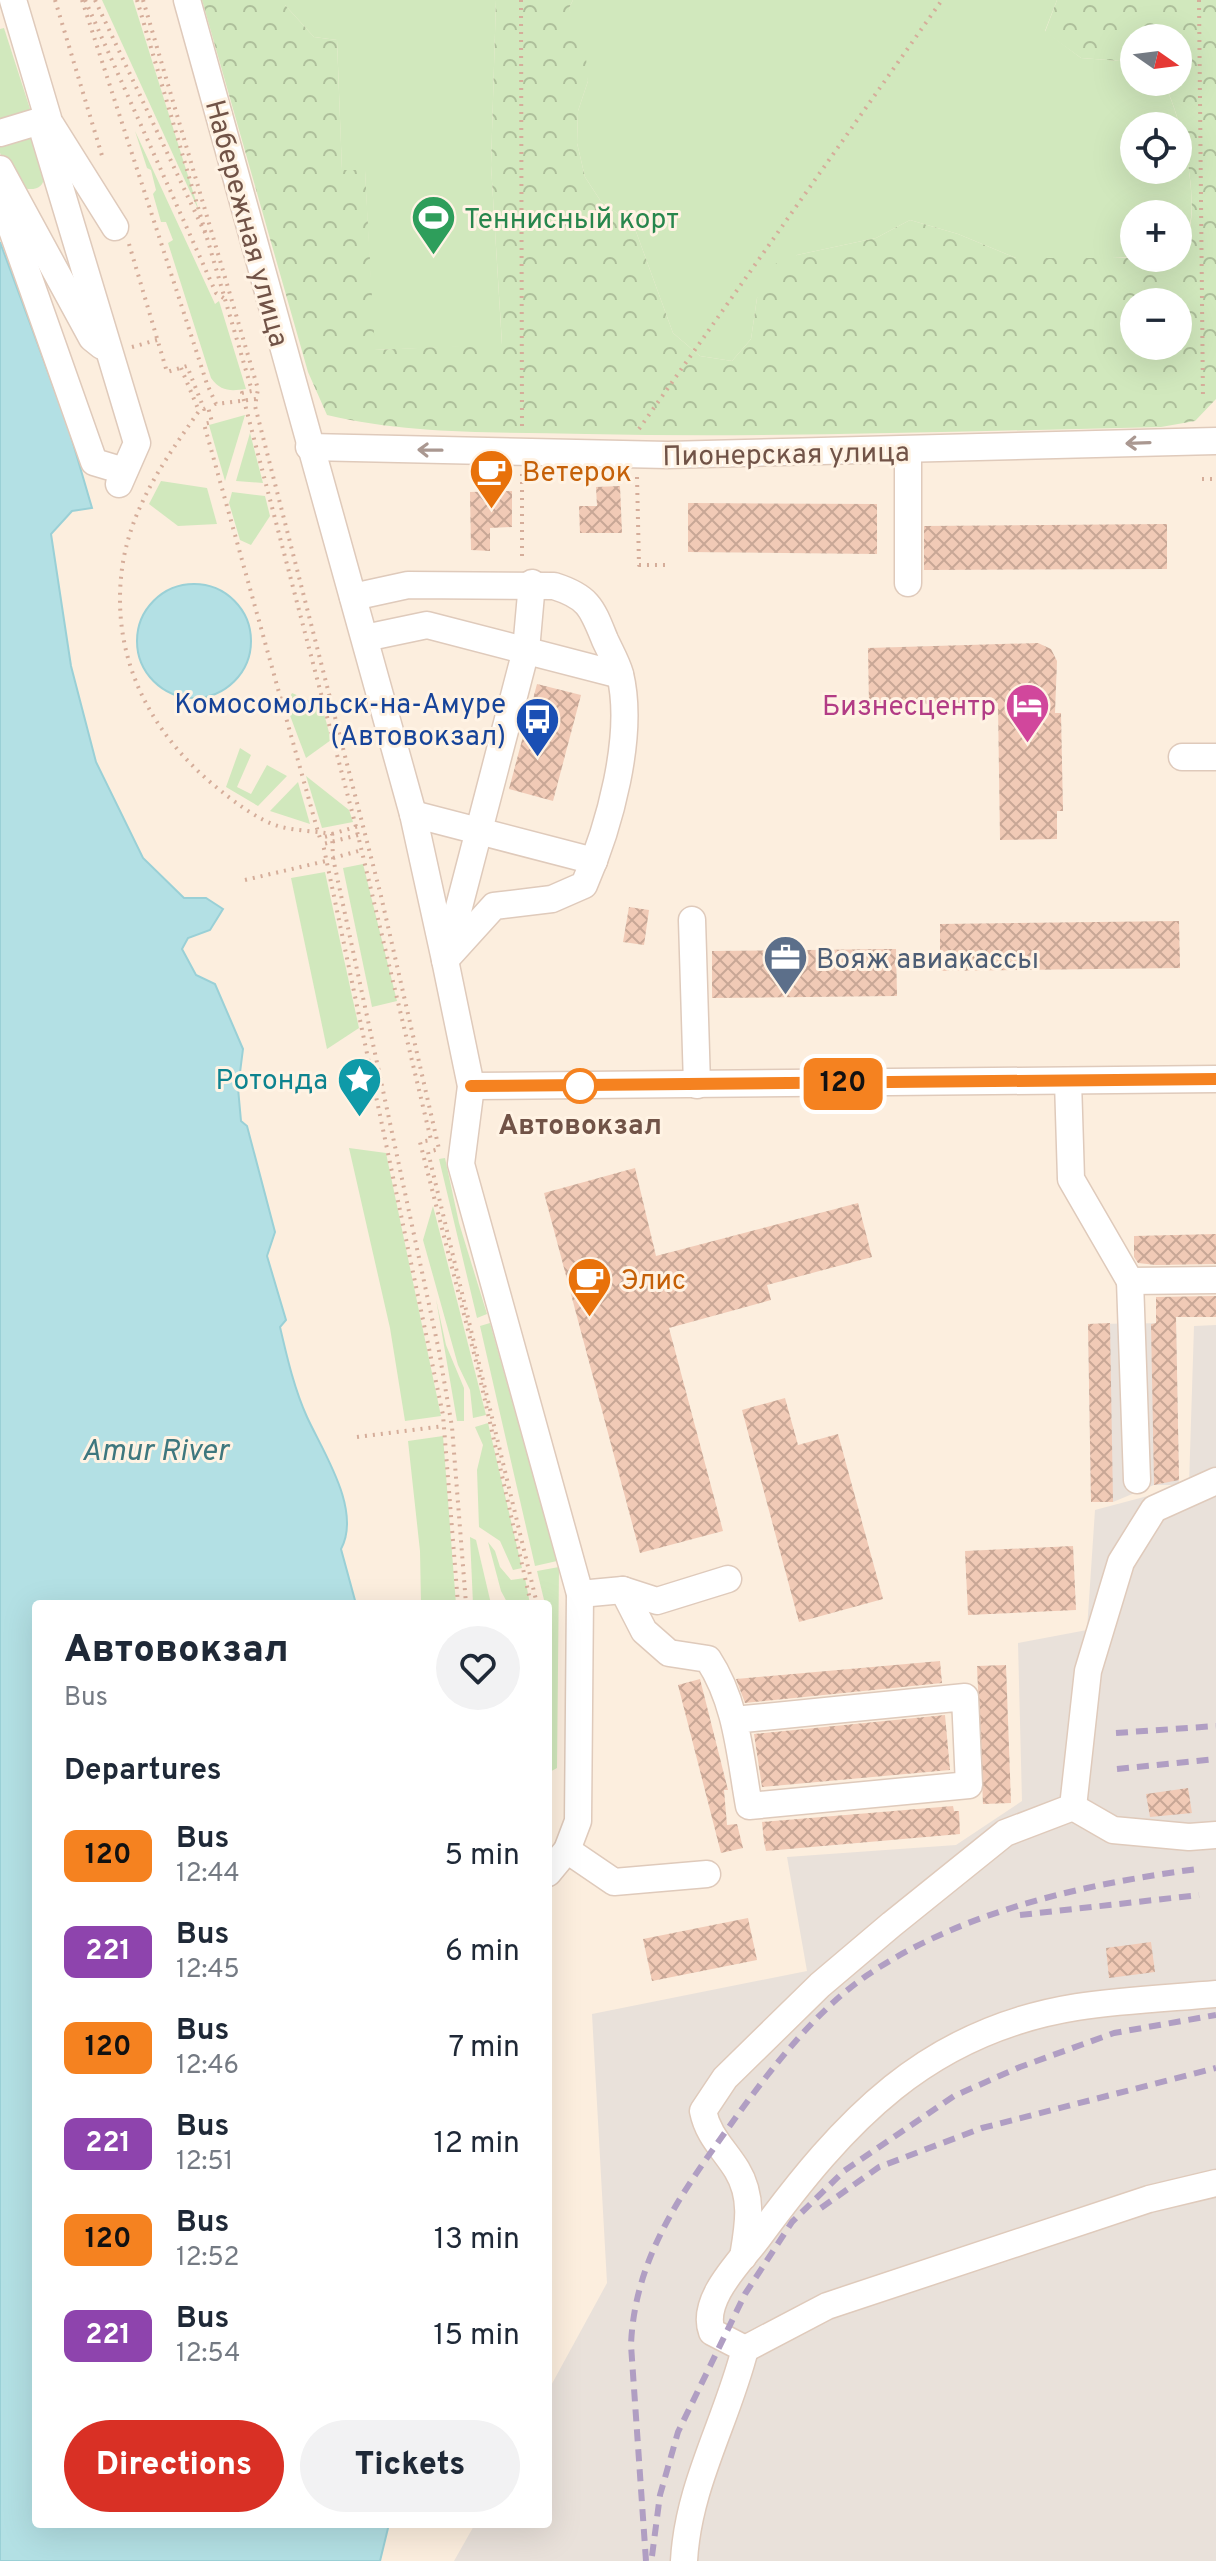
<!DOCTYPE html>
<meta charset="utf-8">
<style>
:root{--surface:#fff;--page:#f2f2f3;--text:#1f2937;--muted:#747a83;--accent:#d93025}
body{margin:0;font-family:Overpass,sans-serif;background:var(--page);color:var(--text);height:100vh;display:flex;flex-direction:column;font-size:30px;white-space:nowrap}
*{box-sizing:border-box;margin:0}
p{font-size:26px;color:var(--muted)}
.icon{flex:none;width:44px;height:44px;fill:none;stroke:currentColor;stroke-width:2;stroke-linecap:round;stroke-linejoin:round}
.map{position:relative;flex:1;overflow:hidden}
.panel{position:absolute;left:32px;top:1600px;width:520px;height:928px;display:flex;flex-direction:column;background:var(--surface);border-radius:8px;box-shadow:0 8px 32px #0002}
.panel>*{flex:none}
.badge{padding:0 16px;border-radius:12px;font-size:28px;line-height:52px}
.needle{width:52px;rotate:104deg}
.buttons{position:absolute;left:1120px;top:24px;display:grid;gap:16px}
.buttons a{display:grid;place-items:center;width:72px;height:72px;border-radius:50%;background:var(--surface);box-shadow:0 8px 32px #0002;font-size:40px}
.map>.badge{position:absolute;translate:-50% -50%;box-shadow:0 0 0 4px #fff}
h2{padding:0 32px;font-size:30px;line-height:72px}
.round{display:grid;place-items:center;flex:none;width:84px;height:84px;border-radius:42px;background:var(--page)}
.overview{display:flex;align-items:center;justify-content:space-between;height:136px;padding:0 32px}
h1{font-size:38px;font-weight:800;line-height:60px}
.primary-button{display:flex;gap:16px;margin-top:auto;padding:16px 32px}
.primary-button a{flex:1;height:92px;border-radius:48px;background:var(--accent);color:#fff;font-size:32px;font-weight:800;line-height:92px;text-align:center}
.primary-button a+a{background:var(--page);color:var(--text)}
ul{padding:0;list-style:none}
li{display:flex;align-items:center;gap:24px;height:96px;padding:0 32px}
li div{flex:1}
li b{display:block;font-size:30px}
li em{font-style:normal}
li .badge{min-width:88px;font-weight:700;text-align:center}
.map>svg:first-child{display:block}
</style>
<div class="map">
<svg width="1216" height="2561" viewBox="0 0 1216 2561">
<defs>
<pattern id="forest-crowns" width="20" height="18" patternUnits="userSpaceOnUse" patternTransform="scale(2)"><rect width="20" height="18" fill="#d1e8bd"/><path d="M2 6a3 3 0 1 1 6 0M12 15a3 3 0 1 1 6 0" fill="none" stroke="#aebf9b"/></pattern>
<pattern id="building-cross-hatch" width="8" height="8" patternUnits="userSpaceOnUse" patternTransform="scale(2)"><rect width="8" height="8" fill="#f1cab6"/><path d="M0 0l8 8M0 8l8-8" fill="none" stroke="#c8a796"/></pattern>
</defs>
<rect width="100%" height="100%" fill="#fceede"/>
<g fill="#e9e1da">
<polygon points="1176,1323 1179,1485 1154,1485 1113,1502 1091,1502 1088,1324"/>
<polygon points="1216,1325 1216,2561 454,2561 475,2524 548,2524 548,2391 607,2283 592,2014 807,1971 787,1857 956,1845 1022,1801 1018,1643 1087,1630 1095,1510 1189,1485 1194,1326"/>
</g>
<g fill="#d1e8bd" fill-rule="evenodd">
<polygon points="102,0 133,0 199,211"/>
<polygon points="285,0 496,0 491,165 502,345 374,350 365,171 342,171 337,40 314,37 285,5"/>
<path d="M 573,0 L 1057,0 L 1045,31 L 1081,58 L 1134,62 L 1134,82 L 1163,82 C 1180,110 1209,226 1178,247 L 1178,214 L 1134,214 L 1134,257 L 1069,260 L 1016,258 L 958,234 L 910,220 L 876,238 L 797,255 L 757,298 L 751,339 L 732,361 L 700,356 L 673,333 L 634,226 L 600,200 L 585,177 L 577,143 L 578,111 L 588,81 L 569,8 ZM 1134,126 L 1178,126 L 1178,170 L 1134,170 Z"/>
<polygon points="4,28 32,115 0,126 0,29"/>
<path d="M 35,131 C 41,151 61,202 17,186 L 0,153 L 0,141 Z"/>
<path d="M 135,131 L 215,304 L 219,301 L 246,389 C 231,391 221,392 211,378 L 168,243 L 173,240 L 166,222 L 161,222 L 153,194 L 156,190 L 151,170 L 147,168 Z"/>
<polygon points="245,415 225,481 209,425"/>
<polygon points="250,433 263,483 236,481"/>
<polygon points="161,481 207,488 217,524 178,526 149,504"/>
<polygon points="232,492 265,496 270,516 251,545 240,540 229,503"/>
<polygon points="292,693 322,706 331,740 306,758 286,705"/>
<polygon points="240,748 251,755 237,787 251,794 267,765 287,776 258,806 226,787"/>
<polygon points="306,776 349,810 353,822 322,828"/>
<polygon points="298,782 310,824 270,811"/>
<polygon points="363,864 397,1001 372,1007 343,868"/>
<polygon points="325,872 359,1028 327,1049 291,878"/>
<polygon points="349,1148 386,1153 441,1416 405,1421 390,1328"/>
<polygon points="445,1158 459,1223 487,1314 477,1318 439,1159"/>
<polygon points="433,1206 486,1415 473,1418 470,1390 458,1365 423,1240"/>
<polygon points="436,1299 446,1345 464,1388 464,1421 457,1421"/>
<polygon points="490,1323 557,1561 535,1566 480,1326"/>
<polygon points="488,1423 522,1568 513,1570 500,1541 479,1527 477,1470 483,1445 475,1427"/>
<polygon points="443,1436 456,1604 421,1604 420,1551 408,1441"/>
<polygon points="470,1537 476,1540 491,1604 473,1604"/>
<polygon points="488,1542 495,1551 500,1567 511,1580 525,1578 530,1604 508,1604 501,1591"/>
<polygon points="559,1567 557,1768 548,1773 548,1604 545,1604 537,1571"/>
</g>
<path fill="url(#forest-crowns)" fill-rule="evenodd" d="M 202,0 L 285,0 L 285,5 L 314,37 L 337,40 L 342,170 L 365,170 L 375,350 L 502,344 L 491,165 L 496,0 L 573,0 L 569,8 L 585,46 L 588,81 L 578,111 L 577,143 L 585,177 L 600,200 L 634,226 L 673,333 L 700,356 L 732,361 L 751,339 L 757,298 L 768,267 L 797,255 L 876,238 L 910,220 L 958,234 L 1016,258 L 1178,258 C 1178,246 1186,243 1189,231 C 1199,197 1181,113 1163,82 L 1178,82 L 1178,38 L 1134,38 L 1134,62 L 1081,58 L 1045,32 L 1057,0 L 1216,0 L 1216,399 L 1195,421 L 1161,427 C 970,431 778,438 586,434 C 500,432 410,435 327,415 L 308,372 ZM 1134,302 L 1178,302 L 1178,346 L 1134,346 Z"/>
<g fill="#b3e0e4" stroke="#9ad0d6" stroke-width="2">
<path d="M 0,242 L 68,426 L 92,508 L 72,511 L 51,534 L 71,666 L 96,762 L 143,858 L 184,898 L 206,898 L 223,909 L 210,930 L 188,938 L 182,949 L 196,975 L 215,984 L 243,1049 L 238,1088 L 241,1121 L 247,1126 L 275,1232 L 267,1256 L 286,1320 L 280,1327 C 287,1357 294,1388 307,1417 C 323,1452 362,1510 341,1549 L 356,1604 L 36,1604 L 36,2524 L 389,2524 L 380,2561 L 0,2561 Z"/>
<circle cx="194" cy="641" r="57"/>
</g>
<g fill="url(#building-cross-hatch)">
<polygon points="620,486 622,533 580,533 579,506 597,506 596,487"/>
<polygon points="512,491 512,527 490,528 490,551 471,550 470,492"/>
<polygon points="688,503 877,504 877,554 688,552"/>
<polygon points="1167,524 1167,569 924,570 924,526"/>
<polygon points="1038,643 1051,649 1057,661 1055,713 1061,713 1063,811 1057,811 1057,839 1000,840 998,703 869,705 868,648"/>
<polygon points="537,684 581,695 553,801 509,789"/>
<polygon points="629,907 649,910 644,945 623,942"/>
<polygon points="1179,921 1180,968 940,971 940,924"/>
<polygon points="896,949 897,996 712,998 712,951"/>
<polygon points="635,1168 656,1256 858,1203 872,1257 767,1285 771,1300 669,1328 723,1531 640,1553 544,1193"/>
<polygon points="1216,1234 1216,1264 1156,1265 1138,1263 1134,1257 1134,1236"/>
<polygon points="1216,1296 1216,1317 1176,1317 1179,1480 1154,1485 1151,1324 1156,1323 1156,1297"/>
<polygon points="1110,1323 1113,1502 1091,1502 1088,1324"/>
<polygon points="785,1398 798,1445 838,1434 883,1599 799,1622 742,1410"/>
<polygon points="1073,1546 1076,1610 968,1615 965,1551"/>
<polygon points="940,1661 942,1683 745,1703 736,1679"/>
<polygon points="1006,1665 1011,1803 983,1804 977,1666"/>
<polygon points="700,1679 728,1790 724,1790 727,1825 737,1824 743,1848 721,1853 678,1685"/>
<polygon points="945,1715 950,1770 762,1787 754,1734"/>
<polygon points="1188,1788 1192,1813 1150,1817 1146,1794"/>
<polygon points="953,1806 954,1811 959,1811 960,1834 766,1851 764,1842 762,1822"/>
<polygon points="748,1918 757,1960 652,1981 643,1939"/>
<polygon points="1151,1942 1155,1972 1109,1978 1106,1948"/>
</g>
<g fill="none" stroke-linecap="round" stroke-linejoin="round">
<defs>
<g id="minor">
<polyline points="13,0 48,118 40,121 137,443 119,484"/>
<polyline points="187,0 413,814 445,960 471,1086 461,1164 580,1594 578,1821 567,1850 548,1873"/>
<polyline points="51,125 115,227"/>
<polyline points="0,133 40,121"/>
<polyline points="0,169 92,338 102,346"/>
<polyline points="0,196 94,462 124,471"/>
<polyline points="309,447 668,455 1216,441"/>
<polyline points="908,451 908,583"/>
<path d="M 353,597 L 408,585 L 554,586 C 589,597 592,608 605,640 C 610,651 617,663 620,674 C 635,736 609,828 584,885 L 552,899 L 494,906 L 445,960"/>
<polyline points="365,638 427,625 620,675"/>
<polyline points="1182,757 1216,757"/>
<polyline points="413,814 594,861"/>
<polyline points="692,920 697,1085"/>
<polyline points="447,953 526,650 532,583"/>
<polyline points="1068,1081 1071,1179 1130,1281 1216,1280"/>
<polyline points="471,1086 1216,1079"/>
<polyline points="1130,1281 1137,1480"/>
<path d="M 623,1590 L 644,1631 L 669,1653 L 708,1659 C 737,1703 740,1756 749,1806 L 969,1785 L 965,1697 L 734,1720"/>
<polyline points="580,1594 623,1590 657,1601 728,1579"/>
<polyline points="1073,1807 1113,1830 1189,1837 1216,1835"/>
<polyline points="567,1850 614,1882 707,1874"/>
<path d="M 743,2257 C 748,2227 754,2198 737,2170 C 724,2149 708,2136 703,2111 L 725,2078 L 820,1985 L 892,1924 L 1005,1833 L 1073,1807 L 1088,1671 L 1121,1562 L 1154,1509 L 1216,1481"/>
<polyline points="745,2349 827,2306 1149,2199 1216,2183"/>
<path d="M 684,2561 C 688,2485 727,2421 745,2349 L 712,2332 C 700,2300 740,2262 758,2238 C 844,2121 926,2031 1077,2007 C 1123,2000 1170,1998 1216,1994"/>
</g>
</defs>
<use href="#minor" stroke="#dfcabb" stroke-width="29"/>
<g stroke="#d5ad9a" stroke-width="4" stroke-dasharray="2 6" stroke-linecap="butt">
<polyline points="55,0 103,159"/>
<polyline points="82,0 207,384 216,404 256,399"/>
<polyline points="85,0 216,293 225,299"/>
<polyline points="95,0 205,233"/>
<polyline points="137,0 252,391 242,393 356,827 431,1140 420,1142 424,1158 477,1365 531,1604"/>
<polyline points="143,0 258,389 255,406 381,896 439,1149 428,1152 537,1604"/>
<polyline points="521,0 522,430"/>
<polyline points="1199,0 1203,400"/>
<polyline points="129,244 167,372 187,366 204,409 208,407 212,422 204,424 318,832 320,838 328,836 331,840"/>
<polyline points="132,347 157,340"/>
<path d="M 181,368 L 199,411 C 166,458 133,504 123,562 C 108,655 150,735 221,791 C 237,804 259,820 278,826 C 295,831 315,831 332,834 L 333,858 L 439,1351 L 452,1427 L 466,1604"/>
<polyline points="639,429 942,0"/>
<polyline points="522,474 522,561"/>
<polyline points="637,477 639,565 668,565"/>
<polyline points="1202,479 1216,479"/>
<polyline points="332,834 362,825"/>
<polyline points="358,835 323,844 443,1415 458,1604"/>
<polyline points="333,858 362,850"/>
<polyline points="245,880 326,861"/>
<polyline points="357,1437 444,1426"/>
</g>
<use href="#minor" stroke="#fff" stroke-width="26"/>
<g stroke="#b09ec3" stroke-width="6" stroke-dasharray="12 8" stroke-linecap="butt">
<polyline points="1116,1733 1216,1726"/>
<polyline points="1117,1769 1216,1759"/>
<polyline points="1020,1915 1199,1895"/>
<polyline points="821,2208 879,2167 982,2128 1216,2068"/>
<polyline points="652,2556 660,2495 678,2432 745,2294 792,2222 844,2171 954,2096 1020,2067 1114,2033 1216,2015"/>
<path d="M 646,2561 L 631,2345 C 634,2269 671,2208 714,2148 C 755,2090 807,2017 866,1976 C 961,1911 1085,1884 1197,1869"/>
</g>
</g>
<defs><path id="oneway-shaft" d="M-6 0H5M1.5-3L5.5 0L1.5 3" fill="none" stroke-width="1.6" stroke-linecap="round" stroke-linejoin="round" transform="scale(2)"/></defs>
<g stroke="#aa9891">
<use href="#oneway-shaft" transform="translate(1138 443) rotate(178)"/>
<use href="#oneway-shaft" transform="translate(430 450) rotate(-179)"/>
</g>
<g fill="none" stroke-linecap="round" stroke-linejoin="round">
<defs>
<polyline id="line" points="471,1086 1216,1079"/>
</defs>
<use href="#line" stroke="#fff" stroke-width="18"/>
<use href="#line" stroke="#f58220" stroke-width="12"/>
</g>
<defs>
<symbol id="stadium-pin" viewBox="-11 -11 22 30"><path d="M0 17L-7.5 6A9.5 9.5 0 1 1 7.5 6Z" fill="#2e9e5b" stroke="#fff3e4"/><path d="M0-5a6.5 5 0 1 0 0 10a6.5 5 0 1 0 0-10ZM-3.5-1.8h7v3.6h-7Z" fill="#fff"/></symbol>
<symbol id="cafe-pin" viewBox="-11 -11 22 30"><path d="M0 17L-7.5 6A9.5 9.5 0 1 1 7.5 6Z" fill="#e8710a" stroke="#fff3e4"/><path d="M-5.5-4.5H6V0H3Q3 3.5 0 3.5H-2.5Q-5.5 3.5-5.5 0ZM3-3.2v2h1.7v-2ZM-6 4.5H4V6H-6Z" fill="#fff"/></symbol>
<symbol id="hotel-pin" viewBox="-11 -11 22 30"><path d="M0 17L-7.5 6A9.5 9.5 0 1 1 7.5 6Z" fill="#d1479c" stroke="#fff3e4"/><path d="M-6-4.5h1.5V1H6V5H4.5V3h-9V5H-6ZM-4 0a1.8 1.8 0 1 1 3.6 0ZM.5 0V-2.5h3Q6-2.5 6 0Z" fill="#fff"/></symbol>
<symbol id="bus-pin" viewBox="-11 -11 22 30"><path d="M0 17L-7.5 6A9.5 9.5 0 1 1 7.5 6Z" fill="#1a4fb4" stroke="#fff3e4"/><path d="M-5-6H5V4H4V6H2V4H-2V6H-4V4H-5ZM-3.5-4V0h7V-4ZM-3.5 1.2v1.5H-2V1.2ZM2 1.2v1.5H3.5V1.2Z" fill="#fff"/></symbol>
<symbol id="office-pin" viewBox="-11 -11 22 30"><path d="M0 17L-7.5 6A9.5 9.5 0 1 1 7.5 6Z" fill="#5c6f8a" stroke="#fff3e4"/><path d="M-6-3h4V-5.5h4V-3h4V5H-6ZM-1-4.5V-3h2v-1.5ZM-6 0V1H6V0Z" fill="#fff"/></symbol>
<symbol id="sight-pin" viewBox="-11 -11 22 30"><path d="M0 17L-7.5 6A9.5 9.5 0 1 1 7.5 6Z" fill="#0f9aa8" stroke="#fff3e4"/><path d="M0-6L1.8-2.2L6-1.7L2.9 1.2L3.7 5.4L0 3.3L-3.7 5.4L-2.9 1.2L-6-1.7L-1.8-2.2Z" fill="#fff"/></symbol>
</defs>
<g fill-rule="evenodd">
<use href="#stadium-pin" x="408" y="192" width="51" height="69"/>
<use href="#cafe-pin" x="466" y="446" width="51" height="69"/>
<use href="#hotel-pin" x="1002" y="680" width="51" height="69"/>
<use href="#bus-pin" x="512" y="694" width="51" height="69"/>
<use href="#office-pin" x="760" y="932" width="51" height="69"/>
<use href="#sight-pin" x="334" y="1054" width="51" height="69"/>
<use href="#cafe-pin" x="564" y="1254" width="51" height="69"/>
</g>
<circle fill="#fff" stroke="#f58220" stroke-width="4" cx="580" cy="1086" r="16"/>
<g text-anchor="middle" stroke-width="6" stroke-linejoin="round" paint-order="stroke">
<g font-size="28" fill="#27864d" stroke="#fff3e4" text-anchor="start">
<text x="464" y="228">Теннисный корт</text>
</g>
<g font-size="28" fill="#715347" stroke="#fff3e4">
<text transform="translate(248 223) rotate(75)" y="10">Набережная улица</text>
<text transform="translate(786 453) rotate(-1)" y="10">Пионерская улица</text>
</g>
<g font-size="28" fill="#c56008" stroke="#fff3e4" text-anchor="start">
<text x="522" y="481">Ветерок</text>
<text x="621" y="1289">Элис</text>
</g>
<g font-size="28" fill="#164399" stroke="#fff3e4" text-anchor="end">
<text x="506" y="713">Комосомольск-на-Амуре<tspan x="506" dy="32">(Автовокзал)</tspan></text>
</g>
<g font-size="28" fill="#b23c85" stroke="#fff3e4" text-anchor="end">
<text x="996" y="715">Бизнесцентр</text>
</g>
<g font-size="28" fill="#4e5e75" stroke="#fff3e4" text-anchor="start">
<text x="816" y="968">Вояж авиакассы</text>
</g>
<g font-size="28" fill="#0d838f" stroke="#fff3e4" text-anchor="end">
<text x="328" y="1089">Ротонда</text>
</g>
<g font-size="28" font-weight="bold" fill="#715347" stroke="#fff3e4">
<text x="580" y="1134">Автовокзал</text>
</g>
<g font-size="30" font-style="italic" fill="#3e777e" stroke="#fff3e4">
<text x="155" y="1460">Amur River</text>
</g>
</g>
</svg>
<div class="buttons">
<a><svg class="needle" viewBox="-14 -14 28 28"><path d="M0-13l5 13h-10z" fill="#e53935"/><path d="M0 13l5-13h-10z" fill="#747a83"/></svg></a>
<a><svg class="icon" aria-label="locate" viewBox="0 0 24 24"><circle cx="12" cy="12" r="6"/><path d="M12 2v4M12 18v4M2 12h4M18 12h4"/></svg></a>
<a>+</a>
<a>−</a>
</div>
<b class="badge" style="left:843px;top:1084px;background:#f58220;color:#111">120</b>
<section class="panel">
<div class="overview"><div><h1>Автовокзал</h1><p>Bus</p></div><a class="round"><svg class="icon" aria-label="heart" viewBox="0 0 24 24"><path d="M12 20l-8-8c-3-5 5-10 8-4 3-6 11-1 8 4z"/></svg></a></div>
<h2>Departures</h2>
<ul>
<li><span class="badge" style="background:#f58220;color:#111">120</span><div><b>Bus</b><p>12:44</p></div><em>5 min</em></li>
<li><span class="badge" style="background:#8e44ad;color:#fff">221</span><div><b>Bus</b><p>12:45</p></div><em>6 min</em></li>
<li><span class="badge" style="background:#f58220;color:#111">120</span><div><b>Bus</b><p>12:46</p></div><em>7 min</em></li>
<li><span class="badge" style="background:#8e44ad;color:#fff">221</span><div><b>Bus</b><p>12:51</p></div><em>12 min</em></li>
<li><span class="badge" style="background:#f58220;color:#111">120</span><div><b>Bus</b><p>12:52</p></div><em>13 min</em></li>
<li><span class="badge" style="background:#8e44ad;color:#fff">221</span><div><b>Bus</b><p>12:54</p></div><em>15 min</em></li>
</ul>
<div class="primary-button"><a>Directions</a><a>Tickets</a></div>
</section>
</div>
